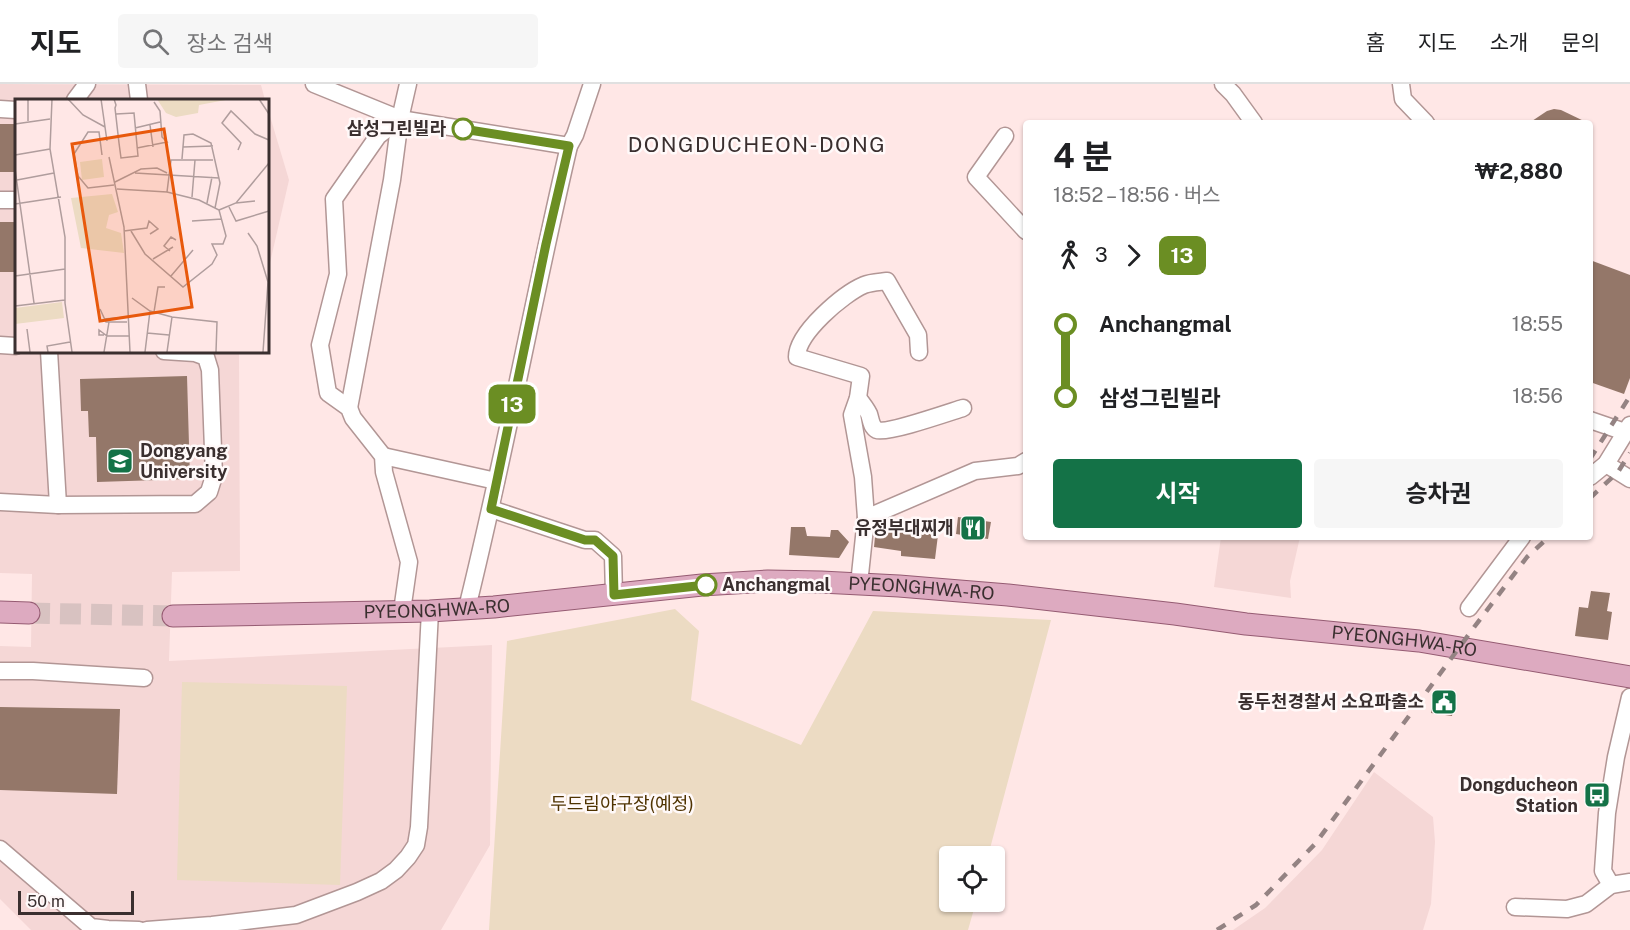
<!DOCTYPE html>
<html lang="ko">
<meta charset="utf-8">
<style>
:root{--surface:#fff;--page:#f6f6f6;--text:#202124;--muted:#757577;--line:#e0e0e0;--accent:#147247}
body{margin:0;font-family:"Public Sans","Noto Sans KR",sans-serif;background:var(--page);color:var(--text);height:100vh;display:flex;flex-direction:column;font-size:22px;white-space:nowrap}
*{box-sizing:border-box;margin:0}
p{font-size:20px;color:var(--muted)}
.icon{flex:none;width:33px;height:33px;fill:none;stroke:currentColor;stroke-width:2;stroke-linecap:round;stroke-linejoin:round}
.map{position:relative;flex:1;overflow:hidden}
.sheet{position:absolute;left:1023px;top:36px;width:570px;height:420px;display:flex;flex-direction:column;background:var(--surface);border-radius:6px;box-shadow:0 2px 4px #0004}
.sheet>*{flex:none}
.badge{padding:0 12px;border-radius:9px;font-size:21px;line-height:39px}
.fabs{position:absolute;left:939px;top:762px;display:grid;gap:12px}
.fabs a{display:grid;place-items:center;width:66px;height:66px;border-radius:6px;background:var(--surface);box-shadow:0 2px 4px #0004;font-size:30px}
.scale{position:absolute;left:18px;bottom:15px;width:116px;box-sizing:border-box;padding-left:6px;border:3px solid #3a2f2f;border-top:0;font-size:16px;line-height:21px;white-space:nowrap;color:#3a2f2f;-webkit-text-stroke:4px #fff9f9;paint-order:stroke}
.map>.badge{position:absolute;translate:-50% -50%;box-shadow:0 0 0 3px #fff}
.legs{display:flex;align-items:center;gap:9px;height:66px;padding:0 30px;font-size:20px}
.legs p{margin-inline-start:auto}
.headline{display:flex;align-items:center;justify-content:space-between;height:102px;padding:0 30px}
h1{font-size:33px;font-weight:700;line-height:45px}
.primary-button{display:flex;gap:12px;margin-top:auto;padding:12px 30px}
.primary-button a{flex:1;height:69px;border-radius:6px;background:var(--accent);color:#fff;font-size:24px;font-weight:700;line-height:69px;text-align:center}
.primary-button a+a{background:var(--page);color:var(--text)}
ul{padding:0 30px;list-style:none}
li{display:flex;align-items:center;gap:21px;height:72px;font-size:22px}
li i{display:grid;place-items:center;width:9px;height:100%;margin:0 8px;background:currentColor}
li i::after{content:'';width:15px;height:15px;margin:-8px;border:4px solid;border-radius:50%;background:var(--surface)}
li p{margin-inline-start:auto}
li:first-child i{background:linear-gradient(#0000 50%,currentColor 0)}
li:last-child i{background:linear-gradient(currentColor 50%,#0000 0)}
header{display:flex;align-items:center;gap:36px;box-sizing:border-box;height:84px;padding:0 30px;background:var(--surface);border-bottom:2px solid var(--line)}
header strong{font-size:28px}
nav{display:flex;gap:33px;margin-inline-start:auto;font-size:21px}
.search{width:420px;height:54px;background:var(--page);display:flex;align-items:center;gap:15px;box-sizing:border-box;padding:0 21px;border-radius:6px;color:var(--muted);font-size:22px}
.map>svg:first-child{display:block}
</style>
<header>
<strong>지도</strong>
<div class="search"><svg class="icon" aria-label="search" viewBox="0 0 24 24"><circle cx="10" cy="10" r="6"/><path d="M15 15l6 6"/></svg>장소 검색</div>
<nav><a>홈</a><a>지도</a><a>소개</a><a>문의</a></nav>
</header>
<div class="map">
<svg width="1630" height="846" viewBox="0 0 1630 846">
<rect width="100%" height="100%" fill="#ffe7e6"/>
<g fill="#f5d7d6">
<polygon points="0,0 261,1 265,16 16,16 16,267 239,267 240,487 172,488 169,577 492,561 490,761 441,846 31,846 0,815 0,562 31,563 32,490 0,489"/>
<polygon points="267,22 289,96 267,192"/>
<polygon points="1221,453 1300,453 1290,497 1291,514 1214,503"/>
<polygon points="1374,688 1433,733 1435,758 1431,820 1423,846 1233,846 1265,824 1322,766"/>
</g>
<g fill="#ecdbc3">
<polygon points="675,525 699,547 691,616 801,661 873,527 1051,536 988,772 950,772 950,818 976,818 968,846 489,846 507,557"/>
<polygon points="182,598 347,602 340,801 177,796"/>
</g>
<g fill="#947769">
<polygon points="1554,25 1561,26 1588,39 1529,39 1547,27"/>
<rect x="0" y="40" width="16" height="48"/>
<rect x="0" y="138" width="16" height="50"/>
<polygon points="1590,176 1630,191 1630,294 1624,310 1590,298"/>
<polygon points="187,292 190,395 97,398 96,353 89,353 88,327 81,327 80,295"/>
<polygon points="958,433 991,438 988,455 956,450"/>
<polygon points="876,442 912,448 912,443 926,444 925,449 938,451 935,475 901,472 901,467 874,463"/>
<polygon points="791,443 805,443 807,452 830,453 831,446 838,446 849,458 839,474 789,471"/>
<polygon points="1591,507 1610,509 1607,527 1612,528 1608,556 1575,552 1579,523 1588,524"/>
<polygon points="1434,606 1455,609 1452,632 1431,629"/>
<polygon points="0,623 120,625 117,710 0,706"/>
</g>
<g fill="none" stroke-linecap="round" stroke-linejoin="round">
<polyline stroke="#d8c2c1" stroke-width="21" stroke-dasharray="21 10" stroke-linecap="butt" points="29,529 173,532"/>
<defs>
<g id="minor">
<polyline points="137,0 139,16"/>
<polyline points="314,0 400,35 569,62"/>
<polyline points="1223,0 1233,10 1254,39"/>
<polyline points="1401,0 1403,15 1426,39"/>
<polyline points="75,16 87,0"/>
<polyline points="0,25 16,26"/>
<polyline points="400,35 378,52 334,115 338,190 320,261 328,309 349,324 353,334 383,372 384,388 409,478 402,527"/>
<polyline points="1005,52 976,93 1026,147"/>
<polyline points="0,116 16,116"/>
<polyline points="0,261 16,262"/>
<polyline points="49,267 58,421"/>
<path d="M 858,314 C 862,319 866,324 869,330 C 871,336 871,343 877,346 C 887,350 950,328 963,324"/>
<polyline points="349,324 392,96 400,35 408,0"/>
<polyline points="1590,336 1625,348"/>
<polyline points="383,372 496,397"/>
<polyline points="1606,380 1630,395"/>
<polyline points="1590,393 1606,380 1630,341"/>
<polyline points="0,418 58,421 195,420 209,408 214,392 210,286 206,273 195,269 164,267"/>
<polyline points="491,425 585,456 595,456 613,472 614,511"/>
<polyline points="866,434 975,387 1018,382 1026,377"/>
<path d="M 859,500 L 866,434 L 863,393 L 852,331 L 858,314 L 861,292 L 797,273 C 797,249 843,210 864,201 C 871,198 880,198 887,197 L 918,251 L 919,268"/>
<path d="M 467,524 C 505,371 533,215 569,62 L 575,51 L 592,0"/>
<polyline points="1469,524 1522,453"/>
<polyline points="0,587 33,587 144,594"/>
<polyline points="0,765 91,843 108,845 139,846"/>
<polyline points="1611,801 1603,787 1607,729 1616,673 1630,613"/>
<polyline points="1515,823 1567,825 1586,820 1611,801 1630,798"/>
<polyline points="147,846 212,841 296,831 357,808 381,797 396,786 408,773 416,761 419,743 430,527"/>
</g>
<g id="major">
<polyline points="0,528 29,529"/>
<path id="s1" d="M 173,532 L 430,527 L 494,523 L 702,501 L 768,497 L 821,498 L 899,502 L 1008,511 L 1175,530 L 1246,540 L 1419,557 L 1630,593"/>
</g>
</defs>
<use href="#minor" stroke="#b29695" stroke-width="19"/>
<use href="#major" stroke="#955b72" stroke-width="23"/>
<use href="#minor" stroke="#fff" stroke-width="16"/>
<use href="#major" stroke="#ddaac0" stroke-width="21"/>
<g stroke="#948383" stroke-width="4.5" stroke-dasharray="10 10" stroke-linecap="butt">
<polyline points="1590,375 1630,312"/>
<polyline points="1590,414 1618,388 1630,369"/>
<polyline points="1217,846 1256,821 1315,760 1475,542 1527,473 1549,453"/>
</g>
</g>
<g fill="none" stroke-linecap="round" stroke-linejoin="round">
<defs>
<polyline id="line-1" points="463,45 569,62 546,160 491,425 585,456 595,456 613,472 614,511 706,501"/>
</defs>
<use href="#line-1" stroke="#fff" stroke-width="14"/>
<use href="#line-1" stroke="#6b8e23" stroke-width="9"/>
</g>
<defs>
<symbol id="university-square" viewBox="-11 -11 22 22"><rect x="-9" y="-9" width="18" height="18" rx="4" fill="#147247" stroke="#fff9f9"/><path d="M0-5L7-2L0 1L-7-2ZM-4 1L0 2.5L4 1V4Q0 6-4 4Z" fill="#fff"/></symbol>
<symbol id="restaurant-square" viewBox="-11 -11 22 22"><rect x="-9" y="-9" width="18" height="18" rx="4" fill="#147247" stroke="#fff9f9"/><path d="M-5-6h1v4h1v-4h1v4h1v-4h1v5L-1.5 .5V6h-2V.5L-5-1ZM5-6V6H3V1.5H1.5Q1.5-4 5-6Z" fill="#fff"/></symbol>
<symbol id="civic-square" viewBox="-11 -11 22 22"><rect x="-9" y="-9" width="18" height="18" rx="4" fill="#147247" stroke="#fff9f9"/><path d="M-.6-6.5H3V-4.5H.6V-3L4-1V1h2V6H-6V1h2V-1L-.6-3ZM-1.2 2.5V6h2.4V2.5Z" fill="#fff"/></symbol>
<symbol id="bus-square" viewBox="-11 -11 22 22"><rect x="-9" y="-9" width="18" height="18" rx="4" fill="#147247" stroke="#fff9f9"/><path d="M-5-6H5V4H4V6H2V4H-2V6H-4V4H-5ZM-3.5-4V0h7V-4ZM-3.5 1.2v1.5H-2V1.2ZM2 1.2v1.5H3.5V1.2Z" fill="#fff"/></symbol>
</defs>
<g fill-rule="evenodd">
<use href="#university-square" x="105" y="362" width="30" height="30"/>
<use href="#restaurant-square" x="958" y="429" width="30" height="30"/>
<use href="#civic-square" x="1429" y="603" width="30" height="30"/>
<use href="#bus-square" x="1582" y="696" width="30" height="30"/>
</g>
<g fill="#fff" stroke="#6b8e23" stroke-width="3">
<circle cx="463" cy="45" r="10"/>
<circle cx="706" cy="501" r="10"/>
</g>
<g text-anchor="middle" stroke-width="5" stroke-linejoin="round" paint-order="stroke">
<g font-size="18" font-weight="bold" fill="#3a2f2f" stroke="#fff9f9" text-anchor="end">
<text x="446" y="51">삼성그린빌라</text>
<text x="722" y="507" text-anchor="start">Anchangmal</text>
</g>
<g font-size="18" font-weight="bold" fill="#3a2f2f" stroke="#fff9f9" text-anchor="end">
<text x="140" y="373" text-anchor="start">Dongyang<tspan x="140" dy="21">University</tspan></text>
<text x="954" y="450">유정부대찌개</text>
<text x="1424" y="624">동두천경찰서 소요파출소</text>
<text x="1578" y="707">Dongducheon<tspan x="1578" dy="21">Station</tspan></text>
</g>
<g font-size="18" fill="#3a2f2f" stroke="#fff9f9">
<text dy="6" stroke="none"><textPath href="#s1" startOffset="750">PYEONGHWA-RO</textPath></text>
<text dy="6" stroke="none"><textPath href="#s1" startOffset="264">PYEONGHWA-RO</textPath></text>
<text dy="6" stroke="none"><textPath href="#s1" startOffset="1236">PYEONGHWA-RO</textPath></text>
</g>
<g font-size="18" fill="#4f3301" stroke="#fff9f9">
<text x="622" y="726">두드림야구장(예정)</text>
</g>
<g font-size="21" letter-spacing="1.5" fill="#3a2f2f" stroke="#fff9f9">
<text x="757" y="68">DONGDUCHEON-DONG</text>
</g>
</g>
<g transform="translate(15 15)">
<rect width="254" height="254" fill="#ffe7e6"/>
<path d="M 142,0 L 216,0 L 184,6 L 183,14 L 161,18 L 151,14 ZM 87,60 L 89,78 L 67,81 L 65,63 ZM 97,95 L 103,113 L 94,116 L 91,129 L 106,134 L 109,154 L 66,149 L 56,99 ZM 47,203 L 49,219 L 0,225 L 0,209 Z" fill="#ecdbc3"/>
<path fill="none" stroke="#b09d9d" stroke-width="1.5" d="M 37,0 L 35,50 L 50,138 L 50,204 L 57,253M 53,0 L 68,16 L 90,28M 86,0 L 92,42M 99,0 L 101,6 L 100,9 L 104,44 L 106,59 L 123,57 L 119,14 L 101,15M 244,0 L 254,15M 13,22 L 13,0M 0,25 L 35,20M 135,26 L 138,48M 120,29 L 145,23M 168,48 L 198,47M 122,49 L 152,43 L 147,38 L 145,12 L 139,3M 223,51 L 226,44 L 207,24 L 216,12 L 240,35 L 254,41M 0,56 L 35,50M 87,56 L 84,33 L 73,33 L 59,55 L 63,77 L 73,89 L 99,86M 94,58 L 109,128 L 115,253M 167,60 L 169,36 L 178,35 L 196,44 L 205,84 L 200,109M 0,70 L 19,204M 120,74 L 204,79M 2,81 L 39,74M 100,83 L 126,70 L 142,69 L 152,74M 102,90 L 152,93 L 184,101 L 204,111 L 211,137 L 208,145 L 197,145 L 202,156 L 197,165 L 168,188 L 130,155 L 116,132M 152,93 L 156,61 L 198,61M 177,98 L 180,61M 192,104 L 197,78M 221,104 L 240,102M 0,105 L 46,98M 214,108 L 221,122 L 254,112M 204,111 L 221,104 L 254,64M 177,122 L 207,120M 109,132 L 132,129 L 134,122 L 143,130 L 135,135M 233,134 L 242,147 L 253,183 L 248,253M 155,152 L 149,147 L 156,138 L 161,141M 138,160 L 158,148M 0,177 L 50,170M 156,177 L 178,151M 117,199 L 135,212 L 157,218M 0,207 L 50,201M 85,210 L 91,223 L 112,223M 139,213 L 143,188 L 150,188M 89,220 L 112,218M 12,230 L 15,253M 132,234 L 154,236M 89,236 L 84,236 L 84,231 L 92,237M 92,237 L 114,237M 33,253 L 32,247 L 55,243M 89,253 L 94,223M 130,253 L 135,212M 152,253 L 157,218 L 202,223 L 201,253"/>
<path fill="#e8590c" fill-opacity="0.15" stroke="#e8590c" stroke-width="3" d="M 149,30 L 177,208 L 85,222 L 57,45 Z"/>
<rect width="254" height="254" fill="none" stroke="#3a2f2f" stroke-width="3"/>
</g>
</svg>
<div class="fabs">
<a><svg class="icon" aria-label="locate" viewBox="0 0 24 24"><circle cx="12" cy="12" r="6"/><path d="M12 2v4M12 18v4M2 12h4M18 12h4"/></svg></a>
</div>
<div class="scale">50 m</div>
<b class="badge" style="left:512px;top:320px;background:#6b8e23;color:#fff">13</b>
<section class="sheet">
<div class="headline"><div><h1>4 분</h1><p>18:52 – 18:56 · 버스</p></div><b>₩2,880</b></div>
<div class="legs"><svg class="icon" aria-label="walk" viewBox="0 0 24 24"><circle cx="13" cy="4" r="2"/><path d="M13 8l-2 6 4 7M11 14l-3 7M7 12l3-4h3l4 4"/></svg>3<svg class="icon" aria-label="forward" viewBox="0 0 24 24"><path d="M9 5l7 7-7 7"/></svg><b class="badge" style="background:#6b8e23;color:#fff">13</b></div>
<ul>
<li><i style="color:#6b8e23"></i><b>Anchangmal</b><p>18:55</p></li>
<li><i style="color:#6b8e23"></i><b>삼성그린빌라</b><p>18:56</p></li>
</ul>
<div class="primary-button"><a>시작</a><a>승차권</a></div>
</section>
</div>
